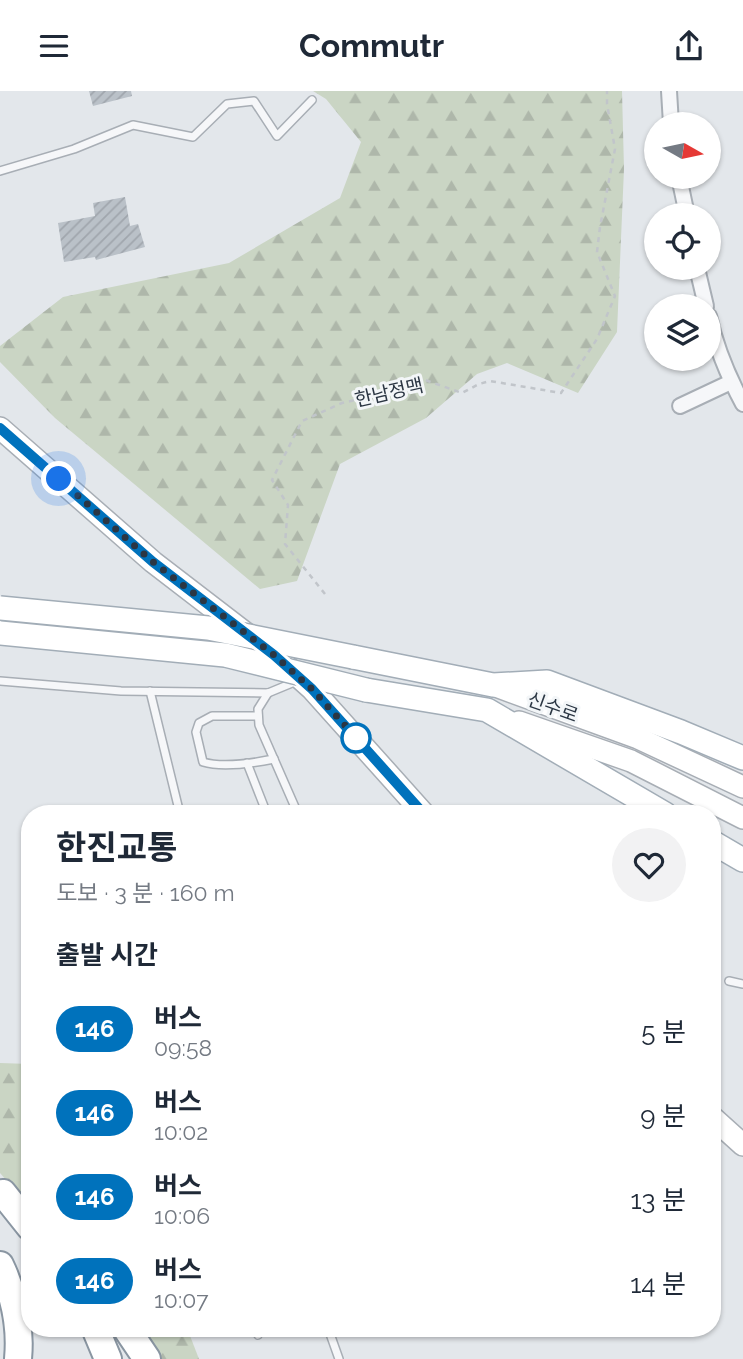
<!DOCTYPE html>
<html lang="ko">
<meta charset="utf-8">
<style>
:root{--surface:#fff;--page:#f2f2f3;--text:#1f2937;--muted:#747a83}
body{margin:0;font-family:Raleway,"Noto Sans KR",sans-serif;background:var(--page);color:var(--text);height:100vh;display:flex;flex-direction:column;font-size:26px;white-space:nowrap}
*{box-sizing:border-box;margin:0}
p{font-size:23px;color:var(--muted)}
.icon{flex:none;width:38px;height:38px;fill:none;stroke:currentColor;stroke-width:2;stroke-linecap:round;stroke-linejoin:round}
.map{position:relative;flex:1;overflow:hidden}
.details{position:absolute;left:21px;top:714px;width:700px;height:532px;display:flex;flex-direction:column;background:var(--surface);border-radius:28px;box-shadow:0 2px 5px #0004}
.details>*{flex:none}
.badge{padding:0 14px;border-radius:23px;font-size:24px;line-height:46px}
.needle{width:46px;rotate:99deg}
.buttons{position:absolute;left:644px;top:21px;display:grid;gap:14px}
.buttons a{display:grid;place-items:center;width:77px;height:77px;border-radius:50%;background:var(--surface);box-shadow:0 2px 5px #0004;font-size:35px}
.you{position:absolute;width:35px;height:35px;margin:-18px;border:5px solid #fff;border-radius:50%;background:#1a73e8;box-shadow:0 0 0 10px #1a73e833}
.map>.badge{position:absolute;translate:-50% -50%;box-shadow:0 0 0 4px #fff}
h2{padding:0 35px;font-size:26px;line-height:63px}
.round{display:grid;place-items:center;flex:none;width:74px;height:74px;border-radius:37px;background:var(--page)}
.overview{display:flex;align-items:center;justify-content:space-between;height:119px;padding:0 35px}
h1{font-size:33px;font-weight:700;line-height:52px}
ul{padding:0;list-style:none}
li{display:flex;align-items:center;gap:21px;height:84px;padding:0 35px}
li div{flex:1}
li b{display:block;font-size:26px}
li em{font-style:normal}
li .badge{min-width:77px;font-weight:700;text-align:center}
header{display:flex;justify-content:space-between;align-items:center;height:91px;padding:0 35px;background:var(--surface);font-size:32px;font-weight:700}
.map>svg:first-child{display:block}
</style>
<header><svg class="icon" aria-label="menu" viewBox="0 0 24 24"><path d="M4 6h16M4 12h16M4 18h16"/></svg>Commutr<svg class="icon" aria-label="share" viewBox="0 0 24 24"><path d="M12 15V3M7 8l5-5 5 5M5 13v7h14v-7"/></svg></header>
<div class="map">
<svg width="743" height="1268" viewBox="0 0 743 1268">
<defs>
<pattern id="forest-firs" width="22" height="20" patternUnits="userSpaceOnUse" patternTransform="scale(1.75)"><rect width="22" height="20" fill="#cad5c4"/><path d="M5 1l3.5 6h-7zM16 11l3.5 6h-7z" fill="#aeb7aa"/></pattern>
<pattern id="building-hatch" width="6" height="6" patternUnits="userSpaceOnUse" patternTransform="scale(1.75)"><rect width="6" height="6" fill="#bac1c8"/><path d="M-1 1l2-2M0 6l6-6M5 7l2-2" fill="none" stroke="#a0a6ad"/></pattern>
</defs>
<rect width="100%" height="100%" fill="#e3e7eb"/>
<g fill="url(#forest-firs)">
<polygon points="313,0 622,0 624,78 617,241 578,302 507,272 477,283 426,327 340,373 297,490 260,498 55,327 0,271 0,255 63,206 229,172 340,107 361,51 326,8"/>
<polygon points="0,972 30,973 30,1116 0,1082"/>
<polygon points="132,1237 187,1237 199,1268 155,1268"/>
</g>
<g fill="url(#building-hatch)">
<polygon points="89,0 131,0 132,5 93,15"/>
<polygon points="125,106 130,135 138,133 145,156 96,169 95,166 64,171 58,132 95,125 93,112"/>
</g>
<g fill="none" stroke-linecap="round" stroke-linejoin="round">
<defs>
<g id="lane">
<polyline points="0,80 74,58 133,34 193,46 227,13 254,10 277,45 312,9"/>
<polyline points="0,590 121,600 268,602 297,590"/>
<polyline points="150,600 180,723"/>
<polyline points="268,602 258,618 259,634 298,723"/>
<path d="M 258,625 L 212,625 L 199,632 L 196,641 L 203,671 C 223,677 254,672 274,668"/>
<polyline points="247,672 267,723"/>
<polyline points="729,890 743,893"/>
<polyline points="255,1237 258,1244"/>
<polyline points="328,1237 339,1268"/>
</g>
<g id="street">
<polyline points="669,0 671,33"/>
<polyline points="679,86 687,124"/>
<polyline points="697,177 706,215"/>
<path d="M 709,225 C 716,256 728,285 743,313"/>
<polyline points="680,315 731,291"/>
</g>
<g id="secondary">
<polyline points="0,337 153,471 274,564 312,598 424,723"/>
<polyline points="493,594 638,647 743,696"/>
<polyline points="519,631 631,670 743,727"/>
<polyline points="712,1026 743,1054"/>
</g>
<g id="primary">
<polyline points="353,566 493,594 547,591 681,641 743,667"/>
<polyline points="366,599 487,619 665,723"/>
<polyline points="712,751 743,769"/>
</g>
<g id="highway">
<polyline points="3,1102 30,1136"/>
<path d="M 0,1174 C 14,1203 21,1236 18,1268"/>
<polyline points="95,1237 108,1268"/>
<polyline points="126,1237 147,1268"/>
</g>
</defs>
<use href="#lane" stroke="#a8aeb5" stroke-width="10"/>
<use href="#street" stroke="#a8aeb5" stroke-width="18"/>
<use href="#secondary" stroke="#a8aeb5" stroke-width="24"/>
<use href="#primary" stroke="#a2adb7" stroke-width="26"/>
<use href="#highway" stroke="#8a96a2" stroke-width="30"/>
<polyline stroke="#c1c5ca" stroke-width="2.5" stroke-dasharray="5 5" stroke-linecap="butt" points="325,503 285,453 288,414 272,389 302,330 342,312 382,303 425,289 462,302 479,293 490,290 561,302 597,248 615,205 597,161 600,136 615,58 607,13 607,0"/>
<use href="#lane" stroke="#f6f7f9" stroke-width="7"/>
<use href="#street" stroke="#f6f7f9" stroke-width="14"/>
<use href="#secondary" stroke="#fff" stroke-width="21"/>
<use href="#primary" stroke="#fff" stroke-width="23"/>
<use href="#highway" stroke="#fff" stroke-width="26"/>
<defs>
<g id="primary-bridge">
<polyline points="0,517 208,537 353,566"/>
<polyline points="0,542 225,564 366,599"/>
</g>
</defs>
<use href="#primary-bridge" stroke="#a2adb7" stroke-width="26" stroke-linecap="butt"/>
<use href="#primary-bridge" stroke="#fff" stroke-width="23"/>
</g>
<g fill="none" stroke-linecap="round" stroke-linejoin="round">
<defs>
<polyline id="line" points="0,337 153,471 274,564 312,598 424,723"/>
</defs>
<use href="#line" stroke="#fff" stroke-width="16"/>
<use href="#line" stroke="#0072bc" stroke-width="10"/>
<polyline stroke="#2b3643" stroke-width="7" stroke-dasharray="0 12.6" points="59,388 153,471 274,564 312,598 361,652 356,647"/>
</g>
<circle fill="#fff" stroke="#0072bc" stroke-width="3.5" cx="356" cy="647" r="14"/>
<g text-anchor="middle" stroke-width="6" stroke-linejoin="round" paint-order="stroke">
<g font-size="19" fill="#2b3643" stroke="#f3f6f8">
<text transform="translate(389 301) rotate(-13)" y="7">한남정맥</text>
<text transform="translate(553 616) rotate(20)" y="7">신수로</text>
</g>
</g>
</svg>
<div class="buttons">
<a><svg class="needle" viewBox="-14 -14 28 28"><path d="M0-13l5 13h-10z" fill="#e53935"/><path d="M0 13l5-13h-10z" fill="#747a83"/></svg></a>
<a><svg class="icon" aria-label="locate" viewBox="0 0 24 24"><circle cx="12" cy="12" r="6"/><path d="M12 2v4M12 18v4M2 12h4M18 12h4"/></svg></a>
<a><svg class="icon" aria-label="layers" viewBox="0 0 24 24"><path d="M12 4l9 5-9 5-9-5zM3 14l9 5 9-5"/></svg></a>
</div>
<div class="you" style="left:59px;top:388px"></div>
<section class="details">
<div class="overview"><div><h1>한진교통</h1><p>도보 · 3 분 · 160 m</p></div><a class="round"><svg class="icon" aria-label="heart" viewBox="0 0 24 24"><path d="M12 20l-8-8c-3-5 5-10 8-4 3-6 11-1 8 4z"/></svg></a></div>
<h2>출발 시간</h2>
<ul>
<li><span class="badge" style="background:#0072bc;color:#fff">146</span><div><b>버스</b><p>09:58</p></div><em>5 분</em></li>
<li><span class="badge" style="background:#0072bc;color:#fff">146</span><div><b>버스</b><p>10:02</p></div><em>9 분</em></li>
<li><span class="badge" style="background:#0072bc;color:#fff">146</span><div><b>버스</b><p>10:06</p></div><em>13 분</em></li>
<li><span class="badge" style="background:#0072bc;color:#fff">146</span><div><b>버스</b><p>10:07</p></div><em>14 분</em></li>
</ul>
</section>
</div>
